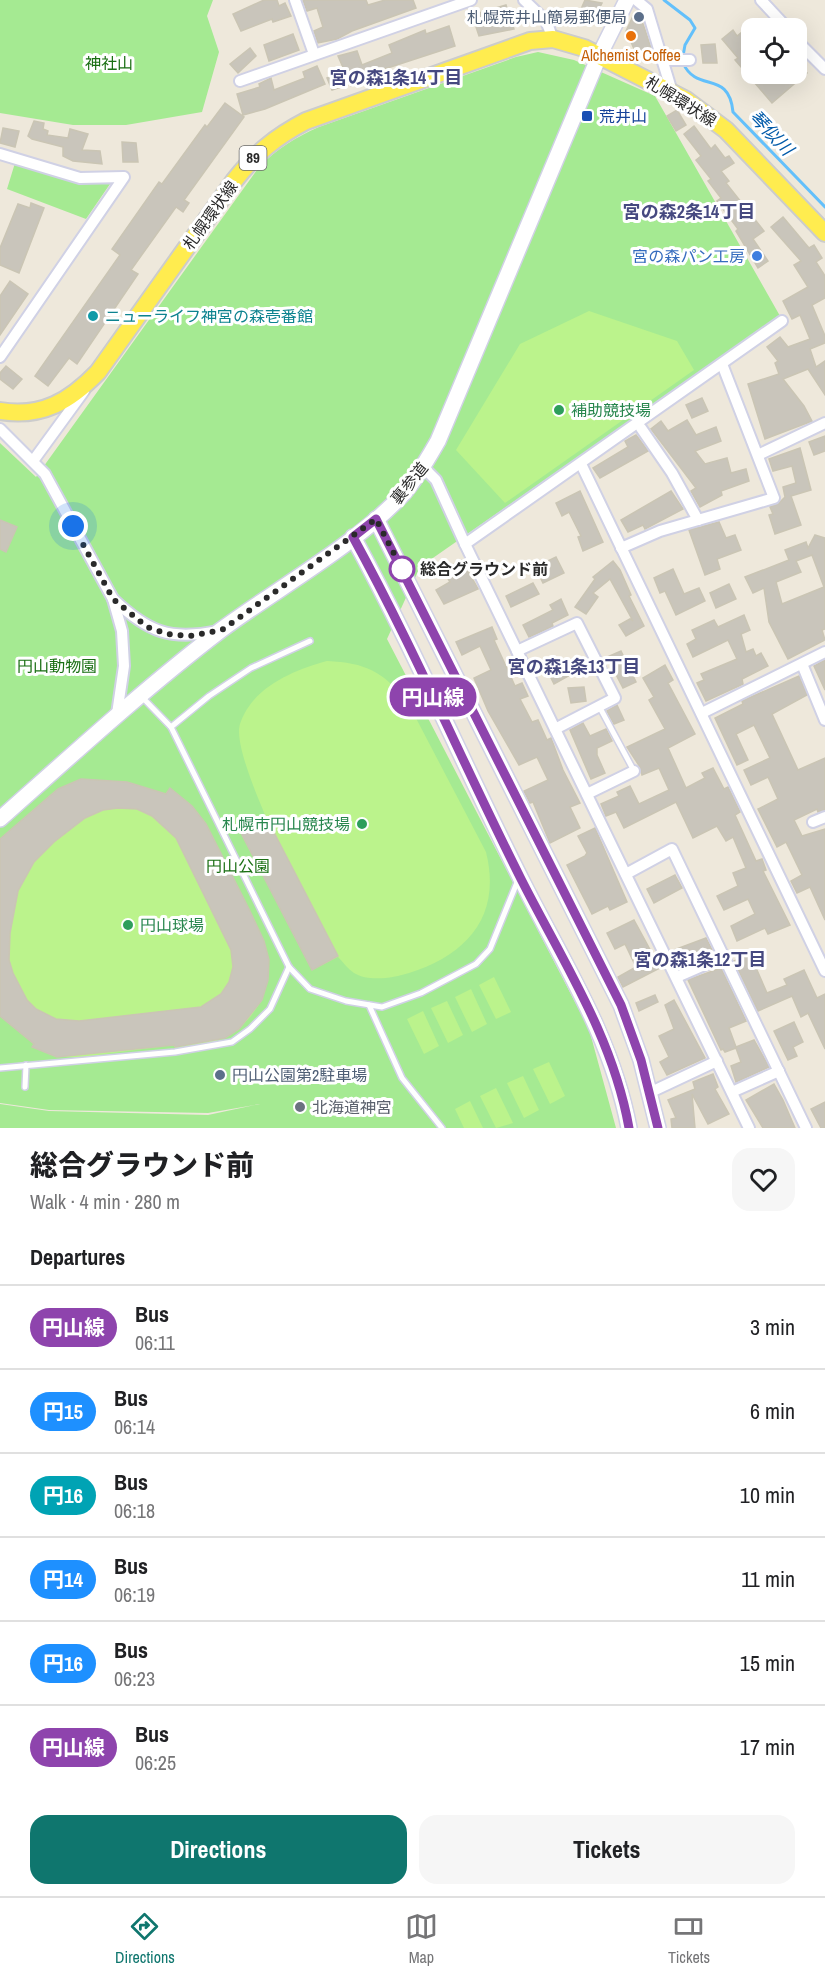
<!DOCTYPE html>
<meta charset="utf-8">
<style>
:root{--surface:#fff;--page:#f6f6f6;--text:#202124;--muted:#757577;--line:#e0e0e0;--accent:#0f766e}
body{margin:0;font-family:"Archivo Narrow","Noto Sans JP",sans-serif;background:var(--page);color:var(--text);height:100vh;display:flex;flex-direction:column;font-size:22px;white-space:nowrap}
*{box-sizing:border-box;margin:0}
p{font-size:20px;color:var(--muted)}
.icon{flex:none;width:33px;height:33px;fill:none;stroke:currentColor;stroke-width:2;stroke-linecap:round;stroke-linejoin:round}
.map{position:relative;height:1128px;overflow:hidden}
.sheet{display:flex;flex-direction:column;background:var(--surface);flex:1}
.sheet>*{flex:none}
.badge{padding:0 12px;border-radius:20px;font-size:21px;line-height:39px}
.controls{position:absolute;left:741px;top:18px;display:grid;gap:12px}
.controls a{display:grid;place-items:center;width:66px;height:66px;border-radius:12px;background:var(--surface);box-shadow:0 6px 24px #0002;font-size:30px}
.you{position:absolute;width:30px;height:30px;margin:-15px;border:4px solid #fff;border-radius:50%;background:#1a73e8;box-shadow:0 0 0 9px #1a73e833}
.map>.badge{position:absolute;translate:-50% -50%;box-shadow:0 0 0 3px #fff}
h2{padding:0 30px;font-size:22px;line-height:54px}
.round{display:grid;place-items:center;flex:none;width:63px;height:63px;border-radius:18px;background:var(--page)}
.headline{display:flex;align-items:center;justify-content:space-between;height:102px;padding:0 30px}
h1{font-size:28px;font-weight:800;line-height:45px}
.cta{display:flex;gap:12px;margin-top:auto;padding:12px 30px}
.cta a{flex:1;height:69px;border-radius:18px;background:var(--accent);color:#fff;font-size:24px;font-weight:800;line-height:69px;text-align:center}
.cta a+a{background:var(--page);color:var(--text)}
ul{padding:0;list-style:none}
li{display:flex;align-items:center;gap:18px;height:84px;padding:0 30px;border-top:2px solid var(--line)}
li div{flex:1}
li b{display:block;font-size:22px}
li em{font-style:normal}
li .badge{min-width:66px;font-weight:700;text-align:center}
.tabs{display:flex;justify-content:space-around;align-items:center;height:84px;border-top:2px solid var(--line);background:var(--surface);font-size:16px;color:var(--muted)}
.tabs a{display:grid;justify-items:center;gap:3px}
.tabs .current{color:var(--accent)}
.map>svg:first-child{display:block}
</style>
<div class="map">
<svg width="825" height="1128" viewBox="0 0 825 1128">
<rect width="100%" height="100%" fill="#eee8db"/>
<g fill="#a5ea92">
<polygon points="0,0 213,0 207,16 219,52 202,112 126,125 73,125 0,113"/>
<path d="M 538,52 L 574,60 L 655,96 L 780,316 L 420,567 L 387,639 L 589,1029 L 616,1128 L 0,1128 L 0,1104 L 49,1111 L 208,1115 L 260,1104 L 208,1113 L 49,1110 L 0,1103 L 0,443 L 36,477 L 259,167 C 277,149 296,137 319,127 L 516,57 Z"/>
<polygon points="15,163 74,180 110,184 86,219 7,189"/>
</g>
<g fill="#bbf38c">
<polygon points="589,311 677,341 694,370 505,503 456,450 520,344"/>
<path d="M 327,661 C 366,663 382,671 407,701 L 486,852 C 502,916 467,955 409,973 C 393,978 369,982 354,973 C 348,969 343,962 338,957 L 312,970 L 240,831 L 266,817 C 258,798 234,743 240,724 C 252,687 294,670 327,661 Z"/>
<polygon points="81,779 127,782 166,794 170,788 192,806 206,824 264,941 262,1000 251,1016 239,1029 225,1038 209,1043 175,1048 174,1045 82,1057 57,1057 32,1047 34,1044 0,1016 0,839 58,789"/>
<polygon points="494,977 511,1012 496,1019 479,985"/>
<polygon points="471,989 487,1024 472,1032 455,997"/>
<polygon points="447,1001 463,1035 448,1043 431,1008"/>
<polygon points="423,1011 439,1046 424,1054 407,1019"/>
<polygon points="549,1062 565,1096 550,1104 533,1069"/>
<polygon points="523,1076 539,1110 524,1118 507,1083"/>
<polygon points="496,1088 513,1123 496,1128 480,1096"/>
<polygon points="470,1101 483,1128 464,1128 455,1109"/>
</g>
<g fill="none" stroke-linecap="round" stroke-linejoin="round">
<g stroke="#63c0fb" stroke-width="3">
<polyline points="664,0 690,20 695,28 685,45 683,56"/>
<path d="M 683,63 C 697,94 729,69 733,112 L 825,207"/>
</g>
</g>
<g fill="#c9c5bb" stroke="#cac5b4" stroke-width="1.5" fill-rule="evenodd">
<polygon points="264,0 277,0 279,6 285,3 291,16 273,22 272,19 241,31 233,14"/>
<polygon points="303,0 366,0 368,5 385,0 413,0 416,8 352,31 337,39 318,43 314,31 323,27 317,8 307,11"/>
<polygon points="585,0 602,3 592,23 578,16"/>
<polygon points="506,5 514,29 479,36 472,15"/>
<polygon points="640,13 643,24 653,54 645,55 635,51 626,31 633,16"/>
<polygon points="752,24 752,74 796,74 796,61 807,73 772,103 735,60 738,58 722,39 733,30 737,36"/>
<polygon points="449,26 455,46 360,77 363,83 351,86 350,84 332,90 327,78 345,72 338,56 357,51 362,65 392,53 389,45 425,30 426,34"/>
<polygon points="293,34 299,50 269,61 264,45"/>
<polygon points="715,44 717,63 703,63 701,45"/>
<polygon points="250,48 256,56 238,73 230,64"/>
<polygon points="317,66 325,84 265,109 243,115 237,94 260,87 259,84 271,78 274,90 305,78 303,72"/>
<polygon points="225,103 244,117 184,200 189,203 183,212 176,207 131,270 138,274 77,364 69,358 48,386 35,376 120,255 112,249 159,182 162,184 205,125 207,127"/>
<polygon points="677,110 686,125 676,131 667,116"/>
<polygon points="34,121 44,123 43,129 48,131 47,135 68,138 70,129 88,134 82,150 100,151 102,164 73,161 63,156 63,147 32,139 28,136"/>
<polygon points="694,126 711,149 715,145 725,158 729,156 734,163 721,171 729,181 726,183 764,231 753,239 768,261 758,268 736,231 738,229 717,201 721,198 708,181 711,179 696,160 701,156 684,134"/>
<polygon points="3,128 19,131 15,147 0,143"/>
<polygon points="122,142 136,143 138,162 123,162"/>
<polygon points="31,203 44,208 19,273 0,265 0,248 18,204 30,208"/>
<polygon points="783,217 809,248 814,245 822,258 816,262 825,276 825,298 812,305 825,336 825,343 810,349 816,367 825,361 825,395 808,369 783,379 804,406 812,421 765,439 748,384 779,374 775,363 778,361 767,347 780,337 788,347 810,339 800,315 792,319 783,301 808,287 794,265 801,261 771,227"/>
<polygon points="10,281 28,294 0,335 0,296"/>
<polygon points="6,366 22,379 13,389 0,379 0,373"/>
<polygon points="702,398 708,411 692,418 686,405"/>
<polygon points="687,420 696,435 716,427 721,441 695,451 705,464 727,458 731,473 746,469 749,481 721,491 722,495 700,507 691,491 696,488 651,429 661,421 668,431"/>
<polygon points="636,435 648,451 600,478 593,468 628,447 625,441"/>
<polygon points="825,436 825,451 814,455 809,442"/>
<polygon points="800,448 811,490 791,496 801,525 775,534 769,515 773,514 770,507 779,503 785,497 783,487 796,483 792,466 773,471 769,459"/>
<polygon points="580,491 603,542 583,551 578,537 581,536 569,512 562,516 556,503"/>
<polygon points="671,491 683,509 645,529 643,525 628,532 621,520"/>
<polygon points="0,520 17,527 6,552 0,549"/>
<polygon points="719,522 726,538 735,535 741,550 717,559 720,569 705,575 689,530"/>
<path d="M 815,535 L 825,538 L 825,629 L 822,630 L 825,640 L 788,659 L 769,622 L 764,588 L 753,593 L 745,577 L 789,560 L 785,550 L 806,542 L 808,548 ZM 812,555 L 824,587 L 782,604 L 776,582 L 801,572 L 796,561 Z"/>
<polygon points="556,557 564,573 543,583 535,567"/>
<polygon points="462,560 478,589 444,604 436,590 450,582 443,570"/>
<polygon points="613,561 620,570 631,595 629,596 644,626 626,636 619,625 630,619 633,621 610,579 593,593 598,597 586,614 575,607 595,579 593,577"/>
<polygon points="673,569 684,594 699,588 705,601 676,615 665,591 660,593 654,578"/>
<polygon points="533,583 539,594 511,607 506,596"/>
<polygon points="729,584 736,599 716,608 710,593"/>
<polygon points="561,599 568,615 552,623 553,626 529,637 523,625 553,610 550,605"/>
<polygon points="744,615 750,630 741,634 746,652 753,649 756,656 761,653 768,666 742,679 743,684 706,701 697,683 704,680 701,674 737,659 728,640 693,657 687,644 696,639 692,630 714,620 718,627"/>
<polygon points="492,627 497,639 494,640 515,686 522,683 528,696 520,699 532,722 538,720 547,740 551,738 563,770 580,803 570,807 580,828 550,843 533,802 530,803 524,791 548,780 537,757 519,765 488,711 474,678 491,670 480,646 462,655 456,642"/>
<polygon points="621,651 636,682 623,688 607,657"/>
<polygon points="564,659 572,674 554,684 546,668"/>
<polygon points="825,660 825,690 814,666"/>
<polygon points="665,665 673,680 668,683 695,734 668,748 686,788 705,778 702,773 713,768 724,789 728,787 740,812 735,815 756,861 762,859 766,870 763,871 790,925 768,934 765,928 737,941 731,926 755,914 748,899 724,910 717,896 738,886 733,873 746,868 733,837 726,841 717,826 693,838 676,802 624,828 616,812 606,816 601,804 619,796 617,792 630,786 639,804 669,790 659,768 642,775 640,767 627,747 665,729 649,700 654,697 643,678"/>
<polygon points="799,676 807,695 772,714 798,770 825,758 825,810 818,812 817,809 794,820 802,836 825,829 825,920 810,887 797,893 791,881 802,875 786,842 777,847 758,809 778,799 768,777 751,785 744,770 770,758 754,725 736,734 748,760 737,765 715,718 743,704 742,701"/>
<polygon points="584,687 586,701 571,703 568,688"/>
<polygon points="617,705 624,720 614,724 607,711"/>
<polygon points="583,723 590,736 606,729 612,741 597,748 597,755 605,773 591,779 570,730"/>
<path d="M 81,779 L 127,782 L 166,794 L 170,788 L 192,806 L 206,824 L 249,909 L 264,941 L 269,960 L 268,980 L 262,1000 L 239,1029 L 225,1038 L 175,1047 L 174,1045 L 57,1057 L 32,1047 L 34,1044 L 0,1016 L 0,839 L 58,789 ZM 118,808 L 137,809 L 152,816 L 176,838 L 231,950 L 233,967 L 229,982 L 221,994 L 201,1007 L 79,1021 L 56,1019 L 36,1009 L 27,1000 L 13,973 L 9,960 L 10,933 L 18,891 L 34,862 L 54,842 L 85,818 L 103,810 Z"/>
<polygon points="266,817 338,956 312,970 240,831"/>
<polygon points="595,828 627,902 610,910 608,906 592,914 567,865 585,856 587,853 578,836"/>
<polygon points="675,875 682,888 654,903 647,889"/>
<polygon points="634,920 660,968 623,987 618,977 636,967 625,944 615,949 607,933"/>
<polygon points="706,938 712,950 681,965 674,950"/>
<polygon points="750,954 767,993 787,985 784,979 804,970 817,998 825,994 825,1049 808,1013 801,1017 792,996 758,1011 734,961"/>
<polygon points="721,968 746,1021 729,1028 736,1047 754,1040 769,1067 736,1082 731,1066 741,1062 736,1048 725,1052 723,1049 721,1050 688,980"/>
<polygon points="655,995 658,1002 639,1011 636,1003"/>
<polygon points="674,1000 705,1058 667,1075 660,1062 669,1057 659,1036 674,1029 665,1005"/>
<polygon points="794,1022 803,1042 793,1047 797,1056 788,1060 774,1031"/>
<polygon points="713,1074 718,1087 715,1089 729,1114 708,1124 692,1094 695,1128 672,1128 671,1119 676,1118 668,1100 695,1089 693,1082"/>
<polygon points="774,1084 783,1100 795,1128 763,1128 746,1100"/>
<polygon points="825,1102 825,1128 821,1128 811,1109"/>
</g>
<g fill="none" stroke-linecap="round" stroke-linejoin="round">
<defs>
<g id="lane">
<polyline points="141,696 171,727 289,967 310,989 346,1001 382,1007 421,993 476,964 490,949 518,880"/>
<polyline points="599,706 634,771"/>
<polyline points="171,727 209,696 251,668 310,641"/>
<polyline points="369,1005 402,1078 442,1128"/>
<polyline points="0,1068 175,1052 232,1042 250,1029 270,1009 289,967"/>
<polyline points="25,1087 26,1065"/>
</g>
<g id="street">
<polyline points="295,0 314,54"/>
<polyline points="524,0 546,21 553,39"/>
<polyline points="636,0 647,9 672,92"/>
<polyline points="761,0 787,28"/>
<polyline points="796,40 825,69"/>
<polyline points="663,60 690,60"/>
<polyline points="240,81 471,0"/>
<polyline points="0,154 80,178 124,177 0,357"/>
<polyline points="641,428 672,473 698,520"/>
<polyline points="0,429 45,474 113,599 122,631 124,666 117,714"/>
<polyline points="758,455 825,423"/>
<polyline points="33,461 84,391"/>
<polyline points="581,464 825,971"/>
<polyline points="424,468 436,480 465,544 749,1128"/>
<polyline points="465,544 782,321"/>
<polyline points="621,548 660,531 774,498 722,364"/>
<path d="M 113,599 C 148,632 170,641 218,631"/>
<polyline points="517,651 577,623 615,698 555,729"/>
<polyline points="802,664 825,720"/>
<polyline points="702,713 825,652"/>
<polyline points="587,794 634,771"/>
<polyline points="813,822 825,817"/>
<polyline points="626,874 672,849 806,1128"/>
<polyline points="677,977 725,956"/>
<polyline points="651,1092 717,1061"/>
<polyline points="732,1092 779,1071"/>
</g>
<g id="secondary">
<polyline points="376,519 621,1005 641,1060 658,1128"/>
<path d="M 353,537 C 414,648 464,766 521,879 C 562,961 612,1037 629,1128"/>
<path d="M 0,819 C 72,755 144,689 221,630 C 278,588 356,545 403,494 C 417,478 427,460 438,441 L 600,54 L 627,0"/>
</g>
<path id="primary" d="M 0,411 C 42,418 70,401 98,372 L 234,181 C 255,154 275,137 306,121 L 530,41 L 553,39 L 584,48 L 686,100 L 726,130 L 825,233"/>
</defs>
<use href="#lane" stroke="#d0d1e5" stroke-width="8"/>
<use href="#street" stroke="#d0d1e5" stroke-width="14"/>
<use href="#secondary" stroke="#d0d1e5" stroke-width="18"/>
<use href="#primary" stroke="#ccc" stroke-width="20"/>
<use href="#lane" stroke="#fff" stroke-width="5"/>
<use href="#street" stroke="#fff" stroke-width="10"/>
<use href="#secondary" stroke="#fff" stroke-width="15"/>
<use href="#primary" stroke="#ffec4f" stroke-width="16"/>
</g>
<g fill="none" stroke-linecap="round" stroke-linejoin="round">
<defs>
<path id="line" d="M 629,1128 C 613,1037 562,960 521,879 C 464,766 414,648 353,537 L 376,519 L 621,1005 L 641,1060 L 658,1128"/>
</defs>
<use href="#line" stroke="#fff" stroke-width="14"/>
<use href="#line" stroke="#8e44ad" stroke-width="9"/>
<polyline stroke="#2a2a2a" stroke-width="6" stroke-dasharray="0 10.8" points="73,526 113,599 147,627 168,634 190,636 222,630 376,519 402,569"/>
</g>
<g fill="#5c6f8a" stroke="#fff" stroke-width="2">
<circle cx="639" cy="17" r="6"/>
<circle cx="220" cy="1075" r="6"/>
</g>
<circle fill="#e8710a" stroke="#fff" stroke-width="2" cx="631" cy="36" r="6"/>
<rect fill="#1a4fb4" stroke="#fff" stroke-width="2" x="581" y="110" width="12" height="12" rx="3"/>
<circle fill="#3f7fe0" stroke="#fff" stroke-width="2" cx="757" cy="256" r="6"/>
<circle fill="#0f9aa8" stroke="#fff" stroke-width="2" cx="93" cy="316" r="6"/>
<g fill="#2e9e5b" stroke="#fff" stroke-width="2">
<circle cx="559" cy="410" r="6"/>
<circle cx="362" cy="824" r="6"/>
<circle cx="128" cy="925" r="6"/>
</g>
<circle fill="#fff" stroke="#8e44ad" stroke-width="3" cx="402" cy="569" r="12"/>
<circle fill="#6b7280" stroke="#fff" stroke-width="2" cx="300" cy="1107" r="6"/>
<g text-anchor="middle" stroke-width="6" stroke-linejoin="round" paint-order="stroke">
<rect fill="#fff" stroke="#6a6a6a" stroke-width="1.5" x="239.5" y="146" width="27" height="24" rx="4.5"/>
<g font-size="15" font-weight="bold" fill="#2a2a2a">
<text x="253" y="163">89</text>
</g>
<g font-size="16" fill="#4e5e75" stroke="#fff" text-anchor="end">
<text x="627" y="23">札幌荒井山簡易郵便局</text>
<text x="232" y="1081" text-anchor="start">円山公園第2駐車場</text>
</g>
<g font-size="16" fill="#c56008" stroke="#fff">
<text x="631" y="61">Alchemist Coffee</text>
</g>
<g font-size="16" fill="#1a6f13" stroke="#fff">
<text x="109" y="69">神社山</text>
<text x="57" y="672">円山動物園</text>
<text x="238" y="872">円山公園</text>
</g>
<g font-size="16" fill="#2a2a2a" stroke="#fff">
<text transform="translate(681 101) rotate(32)" y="6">札幌環状線</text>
<text transform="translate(210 215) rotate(-54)" y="6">札幌環状線</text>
<text transform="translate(409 483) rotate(-51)" y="6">裏参道</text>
</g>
<g font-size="16" fill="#164399" stroke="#fff" text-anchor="start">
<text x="599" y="122">荒井山</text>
</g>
<g font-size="16" fill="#366cbe" stroke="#fff" text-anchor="end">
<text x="745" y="262">宮の森パン工房</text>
</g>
<g font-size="16" fill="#0d838f" stroke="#fff" text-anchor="start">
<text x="105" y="322">ニューライフ神宮の森壱番館</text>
</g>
<g font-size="16" fill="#27864d" stroke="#fff" text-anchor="start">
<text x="571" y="416">補助競技場</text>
<text x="350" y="830" text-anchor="end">札幌市円山競技場</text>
<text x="140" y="931">円山球場</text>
</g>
<g font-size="16" font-weight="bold" fill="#2a2a2a" stroke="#fff" text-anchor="start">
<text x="420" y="575">総合グラウンド前</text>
</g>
<g font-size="16" fill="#5b616d" stroke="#fff" text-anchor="start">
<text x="312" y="1113">北海道神宮</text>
</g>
<g font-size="18" font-weight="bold" fill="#464980" stroke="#fff">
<text x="396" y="84">宮の森1条14丁目</text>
<text x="689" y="218">宮の森2条14丁目</text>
<text x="574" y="673">宮の森1条13丁目</text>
<text x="700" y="966">宮の森1条12丁目</text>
</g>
<g font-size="18" font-style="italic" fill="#005aa9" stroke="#fff">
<text transform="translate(771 133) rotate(46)" y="6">琴似川</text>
</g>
</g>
</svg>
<div class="controls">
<a><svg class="icon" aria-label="locate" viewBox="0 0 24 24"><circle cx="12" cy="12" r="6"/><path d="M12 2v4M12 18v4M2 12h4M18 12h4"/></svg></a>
</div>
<div class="you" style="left:73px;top:526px"></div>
<b class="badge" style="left:433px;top:697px;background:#8e44ad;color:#fff">円山線</b>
</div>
<section class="sheet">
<div class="headline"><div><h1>総合グラウンド前</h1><p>Walk · 4 min · 280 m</p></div><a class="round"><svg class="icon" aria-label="heart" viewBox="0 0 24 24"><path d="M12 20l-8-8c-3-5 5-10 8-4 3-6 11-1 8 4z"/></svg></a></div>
<h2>Departures</h2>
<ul>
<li><span class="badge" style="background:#8e44ad;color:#fff">円山線</span><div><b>Bus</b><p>06:11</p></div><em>3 min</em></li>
<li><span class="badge" style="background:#1e90ff;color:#fff">円15</span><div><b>Bus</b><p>06:14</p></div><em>6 min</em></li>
<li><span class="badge" style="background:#00a3b4;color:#fff">円16</span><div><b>Bus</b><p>06:18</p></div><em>10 min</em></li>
<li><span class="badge" style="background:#1e90ff;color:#fff">円14</span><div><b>Bus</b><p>06:19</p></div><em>11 min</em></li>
<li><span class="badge" style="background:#1e90ff;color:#fff">円16</span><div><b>Bus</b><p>06:23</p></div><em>15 min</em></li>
<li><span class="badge" style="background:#8e44ad;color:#fff">円山線</span><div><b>Bus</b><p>06:25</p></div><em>17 min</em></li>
</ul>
<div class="cta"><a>Directions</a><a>Tickets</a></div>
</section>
<nav class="tabs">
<a class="current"><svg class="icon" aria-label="directions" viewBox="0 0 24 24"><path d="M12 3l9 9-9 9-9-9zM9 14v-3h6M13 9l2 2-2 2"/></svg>Directions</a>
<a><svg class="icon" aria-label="map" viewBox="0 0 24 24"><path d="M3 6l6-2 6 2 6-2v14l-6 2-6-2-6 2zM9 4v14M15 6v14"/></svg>Map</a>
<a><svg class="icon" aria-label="tickets" viewBox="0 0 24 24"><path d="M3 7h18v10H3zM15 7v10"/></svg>Tickets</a>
</nav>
